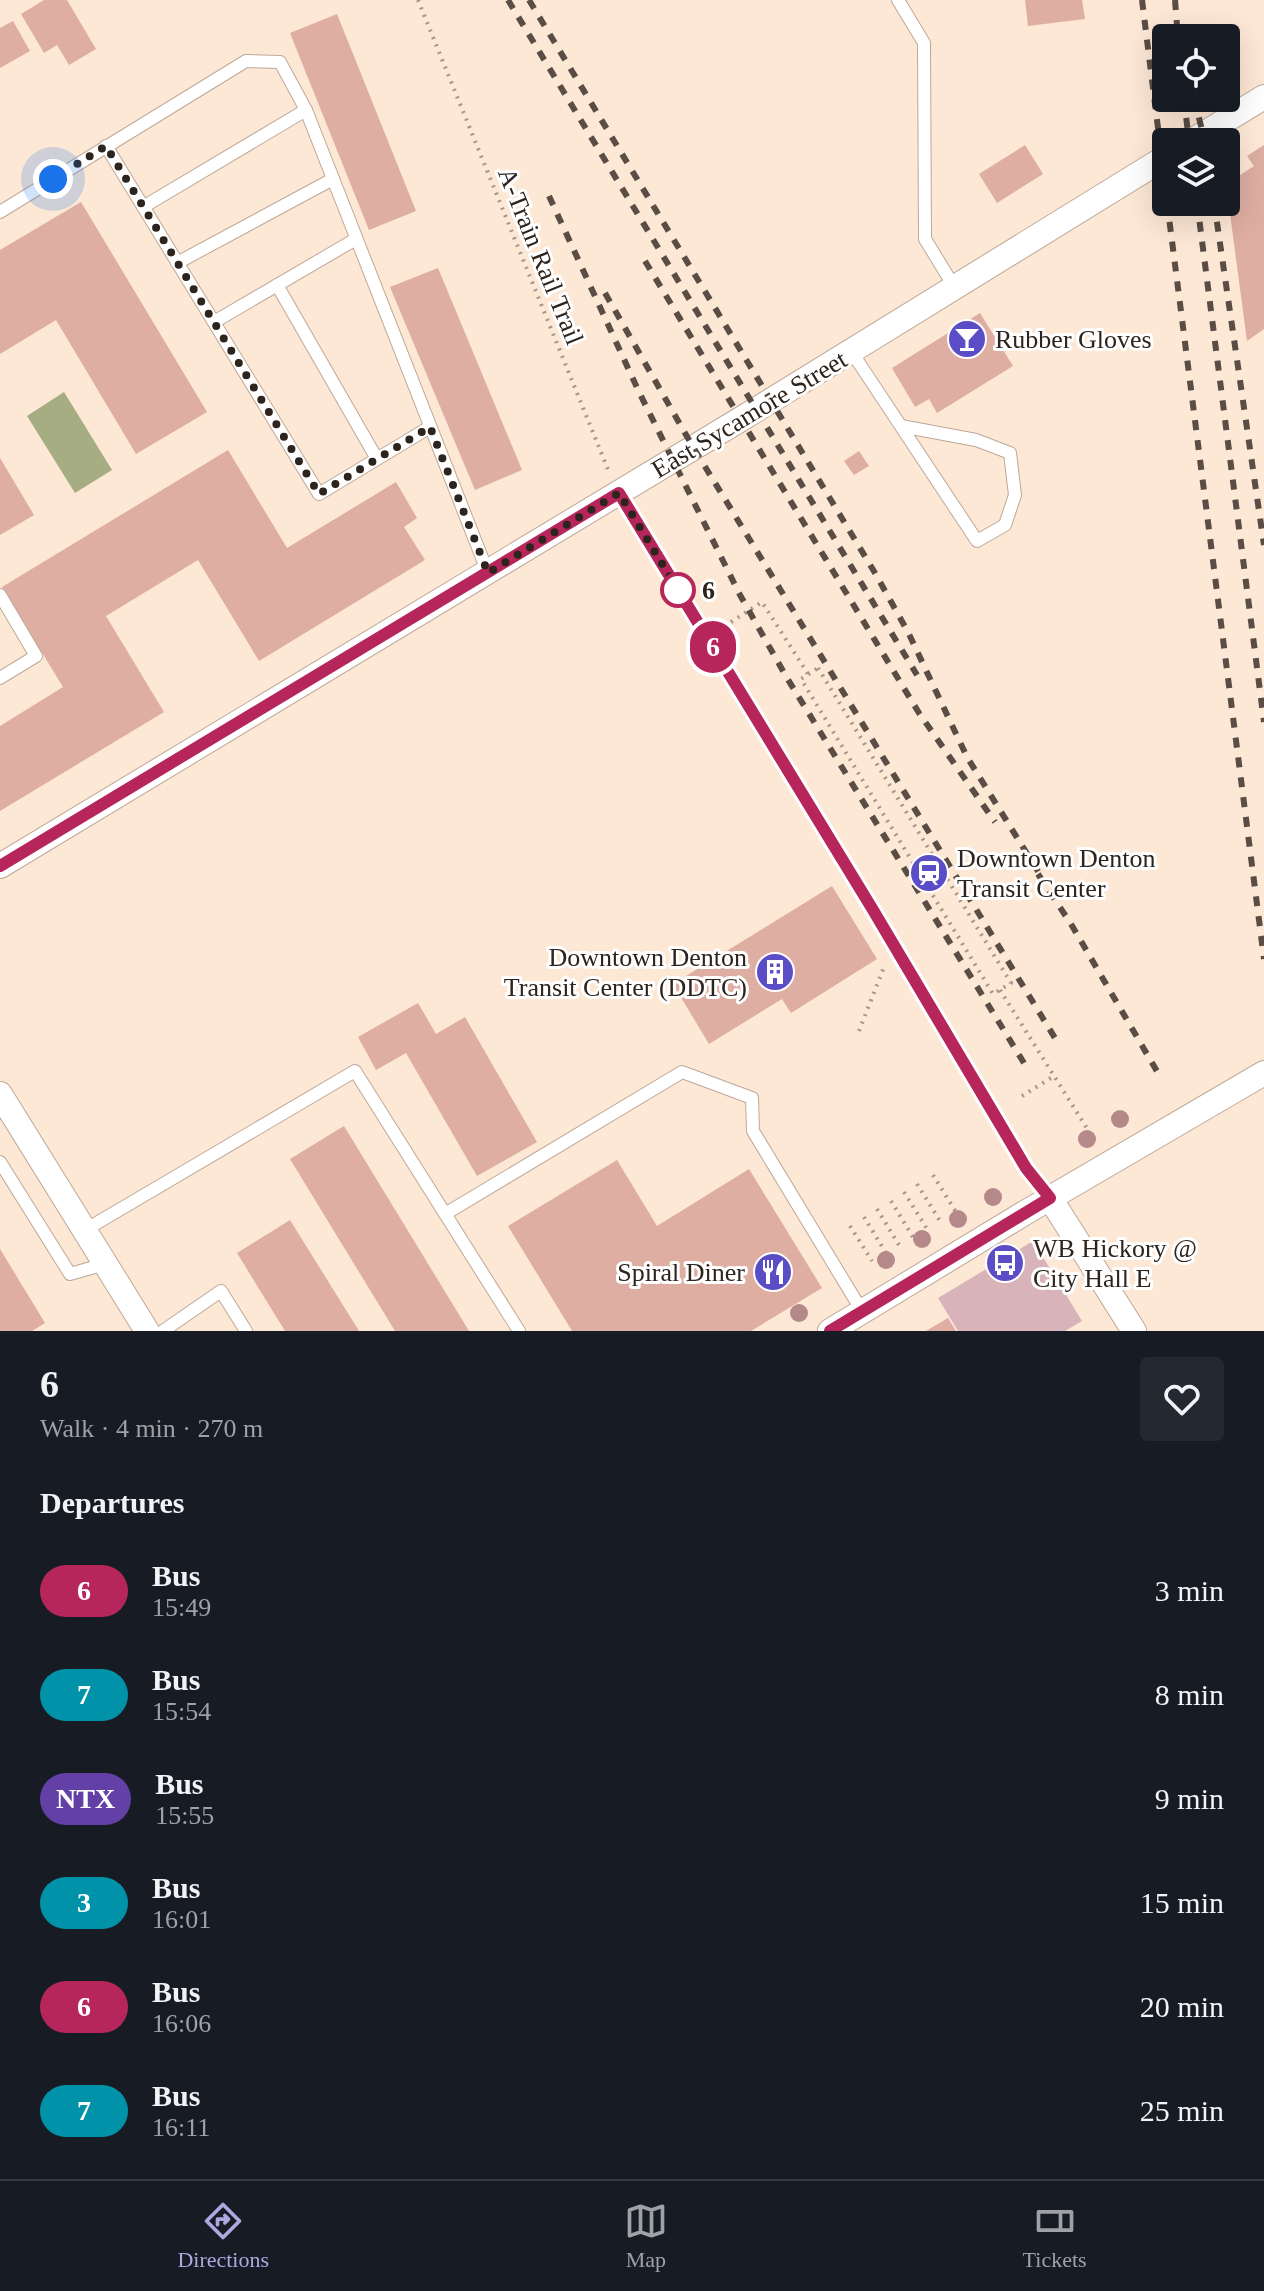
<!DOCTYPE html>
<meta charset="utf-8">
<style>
:root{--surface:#171b24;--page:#242831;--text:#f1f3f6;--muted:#9ea1a6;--line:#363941;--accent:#aea8e0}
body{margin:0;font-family:"Times New Roman",serif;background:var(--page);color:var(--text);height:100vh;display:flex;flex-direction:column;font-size:30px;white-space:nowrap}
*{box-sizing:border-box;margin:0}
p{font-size:26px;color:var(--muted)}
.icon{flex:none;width:44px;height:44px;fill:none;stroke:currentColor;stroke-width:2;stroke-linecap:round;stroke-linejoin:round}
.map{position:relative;height:1331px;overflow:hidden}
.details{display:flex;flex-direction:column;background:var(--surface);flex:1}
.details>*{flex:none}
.badge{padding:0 16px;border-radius:26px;font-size:28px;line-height:52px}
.buttons{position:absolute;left:1152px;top:24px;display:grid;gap:16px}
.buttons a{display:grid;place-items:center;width:88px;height:88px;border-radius:8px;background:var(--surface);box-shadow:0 8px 32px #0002;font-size:40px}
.you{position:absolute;width:40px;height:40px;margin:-20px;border:6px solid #fff;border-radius:50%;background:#1a73e8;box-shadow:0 0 0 12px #1a73e833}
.map>.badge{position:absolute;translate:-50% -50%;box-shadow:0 0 0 4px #fff}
h2{padding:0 40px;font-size:30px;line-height:72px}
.round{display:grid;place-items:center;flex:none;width:84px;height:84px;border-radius:8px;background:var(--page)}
.head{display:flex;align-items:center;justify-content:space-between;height:136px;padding:0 40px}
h1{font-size:38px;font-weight:700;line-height:60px}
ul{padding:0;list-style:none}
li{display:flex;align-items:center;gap:24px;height:104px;padding:0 40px}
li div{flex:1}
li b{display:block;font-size:30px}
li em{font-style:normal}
li .badge{min-width:88px;font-weight:700;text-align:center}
.menu{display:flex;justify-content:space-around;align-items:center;height:112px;border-top:2px solid var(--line);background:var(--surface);font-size:22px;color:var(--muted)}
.menu a{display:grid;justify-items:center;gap:4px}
.menu .on{color:var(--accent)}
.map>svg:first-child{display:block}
</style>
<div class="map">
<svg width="1264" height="1331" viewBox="0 0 1264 1331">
<rect width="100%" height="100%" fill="#fde7d5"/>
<polygon fill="#d8b3b9" points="1033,1241 1082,1321 1065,1331 958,1331 938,1298"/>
<polygon fill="#a6ad82" points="64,392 112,470 75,493 27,416"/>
<g fill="#deaea2">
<polygon points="44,0 67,0 96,49 69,65 57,45 44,53 21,14"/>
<polygon points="1025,0 1082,0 1085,19 1028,26"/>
<polygon points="337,14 416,211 369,230 290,33"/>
<polygon points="13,21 30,51 0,68 0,28"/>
<polygon points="1025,145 1043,174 997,203 979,174"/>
<polygon points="1264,145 1264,329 1247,341 1226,184 1254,166 1247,156"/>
<polygon points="81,202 207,412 136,454 56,320 0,354 0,250"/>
<polygon points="438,268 522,470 475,490 390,287"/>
<polygon points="980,313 1013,366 937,413 929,399 915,407 892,368"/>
<polygon points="228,450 287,548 396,482 417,518 404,527 425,560 259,661 198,560 106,616 164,712 0,811 0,726 63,687 2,587"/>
<polygon points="859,451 869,466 854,475 844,461"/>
<polygon points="0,458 34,515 0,535"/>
<polygon points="832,886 877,959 791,1013 782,999 709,1044 673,984"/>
<polygon points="418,1003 436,1034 465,1017 537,1142 477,1176 406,1053 376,1070 358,1037"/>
<polygon points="344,1126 469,1331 395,1331 290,1159"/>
<polygon points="617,1160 657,1226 749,1169 822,1288 751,1331 572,1331 508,1226"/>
<polygon points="290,1220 359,1331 285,1331 237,1253"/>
<polygon points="0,1249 45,1323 32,1331 0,1331"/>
<polygon points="948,1318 956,1331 926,1331"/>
</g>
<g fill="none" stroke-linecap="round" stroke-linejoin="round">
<defs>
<g id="lane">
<polyline points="898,0 924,43 925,239 955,288"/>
<polyline points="106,146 319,494 430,427"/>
<polyline points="143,207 306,110"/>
<polyline points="0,212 246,61 280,62 306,110 488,573"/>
<polyline points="177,263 333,179"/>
<polyline points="277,285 377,459"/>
<polyline points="214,322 356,239"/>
<polyline points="851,351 977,541 1005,525 1015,495 1010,453 976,440 901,426"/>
<polyline points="619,493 873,910 1026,1168 1050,1198"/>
<polyline points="0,595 36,656 0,678"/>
<polyline points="0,1162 70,1274 105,1264"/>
<polyline points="445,1214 682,1072 752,1098 753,1131 862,1311"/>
<polyline points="85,1230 355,1071 519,1331"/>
<polyline points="163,1331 221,1291 246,1331"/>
</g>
<g id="street">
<polyline points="1190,142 1264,97"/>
<polyline points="0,866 741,419 1166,157"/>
<polyline points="0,1094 147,1331"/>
<polyline points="1050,1198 1134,1331"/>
<polyline points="830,1331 1028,1211 1264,1073"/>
</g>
</defs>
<use href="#lane" stroke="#bea897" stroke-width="14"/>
<use href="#street" stroke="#bea897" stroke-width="26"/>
<g stroke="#a69588" stroke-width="4" stroke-dasharray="2 6" stroke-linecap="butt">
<polyline points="418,0 609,472"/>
<polyline points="731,622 762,602 808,674"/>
<polygon points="818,668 1011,983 993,994 801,679"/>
<polyline points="927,885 945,875"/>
<polyline points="1000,990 1088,1130"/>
<polyline points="859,1031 884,967"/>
<polyline points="1022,1096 1054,1076"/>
<polyline points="933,1175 956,1212"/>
<polyline points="917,1184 940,1221"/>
<polyline points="904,1192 927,1229"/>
<polyline points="891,1201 913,1237"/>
<polyline points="877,1209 899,1245"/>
<polyline points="864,1217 886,1253"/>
<polyline points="850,1226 872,1261"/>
<polyline points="1045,1253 1047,1244"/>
</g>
<use href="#lane" stroke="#fff" stroke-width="12"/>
<use href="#street" stroke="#fff" stroke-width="24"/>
<g stroke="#594d45" stroke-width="6" stroke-dasharray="10 10" stroke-linecap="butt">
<polyline points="508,0 917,675"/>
<polyline points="529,0 875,573 908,632 967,757 1044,881"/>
<polyline points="1142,0 1166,192"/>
<polyline points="1175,0 1178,38"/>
<polyline points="1184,98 1189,142"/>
<polyline points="1194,98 1205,142"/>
<polyline points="549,196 639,392 740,595 787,678 1024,1063"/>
<polyline points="1167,202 1264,959"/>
<polyline points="1197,202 1264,722"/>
<polyline points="1214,202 1264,545"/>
<polyline points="645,261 919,713 995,822"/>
<polyline points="605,293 693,447 1058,1043"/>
<polyline points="1038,874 1071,924 1158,1073"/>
</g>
</g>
<g fill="#b58889">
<circle cx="1120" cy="1119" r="9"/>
<circle cx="1087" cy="1139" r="9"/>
<circle cx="993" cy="1197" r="9"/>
<circle cx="958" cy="1219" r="9"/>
<circle cx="922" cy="1239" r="9"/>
<circle cx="886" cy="1260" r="9"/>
<circle cx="799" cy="1313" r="9"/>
</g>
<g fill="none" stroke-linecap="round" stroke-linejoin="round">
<defs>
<polyline id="line" points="0,866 619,493 873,910 1026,1168 1050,1198 830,1331"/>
</defs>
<use href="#line" stroke="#fff" stroke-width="18"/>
<use href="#line" stroke="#b6265b" stroke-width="12"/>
<polyline stroke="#2d241e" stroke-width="8" stroke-dasharray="0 14.4" points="53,179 106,146 319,494 430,427 488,573 619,493 678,590"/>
</g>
<defs>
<symbol id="bar-disc" viewBox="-11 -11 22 22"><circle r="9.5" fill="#5b4dc5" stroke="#fff"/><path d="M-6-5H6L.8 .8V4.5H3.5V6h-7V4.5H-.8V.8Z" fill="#fff"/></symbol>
<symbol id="station-disc" viewBox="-11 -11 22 22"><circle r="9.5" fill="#5b4dc5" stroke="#fff"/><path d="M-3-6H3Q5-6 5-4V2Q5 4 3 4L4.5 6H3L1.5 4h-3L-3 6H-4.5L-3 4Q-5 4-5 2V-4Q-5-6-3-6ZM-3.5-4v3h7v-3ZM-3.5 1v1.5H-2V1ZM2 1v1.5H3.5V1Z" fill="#fff"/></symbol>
<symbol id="building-disc" viewBox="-11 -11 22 22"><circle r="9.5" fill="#5b4dc5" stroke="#fff"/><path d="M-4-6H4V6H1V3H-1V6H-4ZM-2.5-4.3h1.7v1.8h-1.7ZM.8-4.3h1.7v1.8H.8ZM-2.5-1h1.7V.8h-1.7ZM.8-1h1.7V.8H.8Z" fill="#fff"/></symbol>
<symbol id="bus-disc" viewBox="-11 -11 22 22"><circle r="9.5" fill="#5b4dc5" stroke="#fff"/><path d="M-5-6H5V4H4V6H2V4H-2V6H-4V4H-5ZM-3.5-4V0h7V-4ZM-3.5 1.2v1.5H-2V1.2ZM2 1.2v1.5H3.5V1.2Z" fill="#fff"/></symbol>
<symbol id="restaurant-disc" viewBox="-11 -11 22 22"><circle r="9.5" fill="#5b4dc5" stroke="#fff"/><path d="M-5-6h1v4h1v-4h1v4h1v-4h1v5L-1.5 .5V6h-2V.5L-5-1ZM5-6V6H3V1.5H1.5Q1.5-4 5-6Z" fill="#fff"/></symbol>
</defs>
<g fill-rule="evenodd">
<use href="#bar-disc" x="945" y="317" width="44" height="44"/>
<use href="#station-disc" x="907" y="851" width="44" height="44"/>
<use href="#building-disc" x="753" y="950" width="44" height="44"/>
<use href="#bus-disc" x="983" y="1241" width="44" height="44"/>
<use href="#restaurant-disc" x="751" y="1250" width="44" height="44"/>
</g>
<circle fill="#fff" stroke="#b6265b" stroke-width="4" cx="678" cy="590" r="16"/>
<g text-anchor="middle" stroke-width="6" stroke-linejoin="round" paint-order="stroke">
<g font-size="26" fill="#2d241e" stroke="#fff">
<text transform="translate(541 256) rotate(68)" y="9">A-Train Rail Trail</text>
<text transform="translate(749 414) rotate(-31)" y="9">East Sycamore Street</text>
</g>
<g font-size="26" fill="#2d241e" stroke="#fff" text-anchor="start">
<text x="995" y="348">Rubber Gloves</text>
<text x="957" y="867">Downtown Denton<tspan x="957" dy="30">Transit Center</tspan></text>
<text x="747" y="966" text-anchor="end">Downtown Denton<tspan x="747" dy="30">Transit Center (DDTC)</tspan></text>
<text x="1033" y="1257">WB Hickory @<tspan x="1033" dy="30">City Hall E</tspan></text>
<text x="745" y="1281" text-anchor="end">Spiral Diner</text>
</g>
<g font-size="26" font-weight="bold" fill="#2d241e" stroke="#fff" text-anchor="start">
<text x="702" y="599">6</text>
</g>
</g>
</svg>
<div class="buttons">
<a><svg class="icon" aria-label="locate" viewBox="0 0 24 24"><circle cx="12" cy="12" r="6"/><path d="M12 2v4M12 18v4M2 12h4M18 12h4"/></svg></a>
<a><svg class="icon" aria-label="layers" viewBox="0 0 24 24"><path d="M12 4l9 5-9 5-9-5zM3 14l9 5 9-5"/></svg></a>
</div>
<div class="you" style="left:53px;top:179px"></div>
<b class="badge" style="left:713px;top:647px;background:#b6265b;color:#fff">6</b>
</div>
<section class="details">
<div class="head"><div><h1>6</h1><p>Walk · 4 min · 270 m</p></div><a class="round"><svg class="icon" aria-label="heart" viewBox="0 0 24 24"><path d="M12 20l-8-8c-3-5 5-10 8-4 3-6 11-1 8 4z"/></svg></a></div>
<h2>Departures</h2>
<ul>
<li><span class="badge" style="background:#b6265b;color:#fff">6</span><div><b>Bus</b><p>15:49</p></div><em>3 min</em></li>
<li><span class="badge" style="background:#0092a9;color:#fff">7</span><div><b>Bus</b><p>15:54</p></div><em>8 min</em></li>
<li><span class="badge" style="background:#6240a6;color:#fff">NTX</span><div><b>Bus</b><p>15:55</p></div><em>9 min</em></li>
<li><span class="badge" style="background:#0092a9;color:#fff">3</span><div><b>Bus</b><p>16:01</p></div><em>15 min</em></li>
<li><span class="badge" style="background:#b6265b;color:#fff">6</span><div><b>Bus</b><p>16:06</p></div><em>20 min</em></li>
<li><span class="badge" style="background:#0092a9;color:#fff">7</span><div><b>Bus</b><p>16:11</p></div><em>25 min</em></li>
</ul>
</section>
<nav class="menu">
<a class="on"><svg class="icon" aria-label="directions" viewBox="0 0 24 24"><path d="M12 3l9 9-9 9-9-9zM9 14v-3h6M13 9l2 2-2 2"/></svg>Directions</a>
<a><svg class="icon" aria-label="map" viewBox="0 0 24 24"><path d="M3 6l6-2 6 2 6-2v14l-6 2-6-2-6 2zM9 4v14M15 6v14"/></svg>Map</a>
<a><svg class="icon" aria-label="tickets" viewBox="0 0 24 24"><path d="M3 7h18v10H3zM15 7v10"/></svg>Tickets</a>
</nav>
